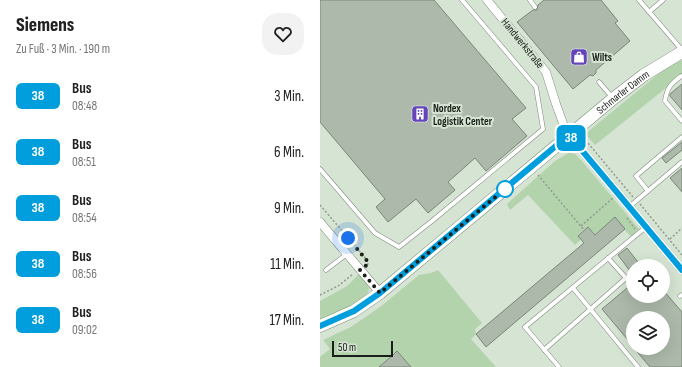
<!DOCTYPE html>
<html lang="de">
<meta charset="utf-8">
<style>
:root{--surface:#fff;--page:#f2f2f2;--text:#222;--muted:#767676}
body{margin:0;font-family:"Sofia Sans Condensed",sans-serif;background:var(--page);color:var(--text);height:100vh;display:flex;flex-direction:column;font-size:15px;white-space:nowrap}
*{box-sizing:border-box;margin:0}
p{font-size:13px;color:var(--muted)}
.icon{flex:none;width:22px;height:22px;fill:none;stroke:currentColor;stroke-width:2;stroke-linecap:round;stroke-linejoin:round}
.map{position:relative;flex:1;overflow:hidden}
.sheet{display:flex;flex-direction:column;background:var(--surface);width:320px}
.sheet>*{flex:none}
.badge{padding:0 8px;border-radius:6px;font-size:14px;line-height:26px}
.tools{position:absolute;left:306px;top:259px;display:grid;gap:8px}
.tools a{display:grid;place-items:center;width:44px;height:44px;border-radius:50%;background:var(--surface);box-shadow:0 4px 16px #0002;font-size:20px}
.scale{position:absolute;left:12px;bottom:10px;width:61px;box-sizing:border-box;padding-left:4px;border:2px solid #1a1f19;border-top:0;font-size:11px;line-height:14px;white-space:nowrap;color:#1a1f19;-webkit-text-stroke:3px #d6e4d3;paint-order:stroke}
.you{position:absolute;width:20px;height:20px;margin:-10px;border:3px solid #fff;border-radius:50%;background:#1a73e8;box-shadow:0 0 0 6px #1a73e833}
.map>.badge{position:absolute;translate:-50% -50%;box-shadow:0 0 0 2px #fff}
.round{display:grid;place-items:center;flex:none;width:42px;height:42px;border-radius:16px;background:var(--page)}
.headline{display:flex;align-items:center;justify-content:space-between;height:68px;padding:0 16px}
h1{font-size:19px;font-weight:800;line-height:30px}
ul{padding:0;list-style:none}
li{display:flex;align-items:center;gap:12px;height:56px;padding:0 16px}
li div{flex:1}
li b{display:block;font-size:15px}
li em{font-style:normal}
li .badge{min-width:44px;font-weight:700;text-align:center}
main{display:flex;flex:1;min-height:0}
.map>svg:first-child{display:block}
</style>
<main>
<section class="sheet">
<div class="headline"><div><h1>Siemens</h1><p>Zu Fuß · 3 Min. · 190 m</p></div><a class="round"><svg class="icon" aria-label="heart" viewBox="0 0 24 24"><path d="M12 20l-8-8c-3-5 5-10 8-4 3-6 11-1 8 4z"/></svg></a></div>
<ul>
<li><span class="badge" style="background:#009edd;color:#fff">38</span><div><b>Bus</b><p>08:48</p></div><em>3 Min.</em></li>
<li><span class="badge" style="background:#009edd;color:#fff">38</span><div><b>Bus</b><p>08:51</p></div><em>6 Min.</em></li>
<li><span class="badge" style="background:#009edd;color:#fff">38</span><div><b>Bus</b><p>08:54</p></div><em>9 Min.</em></li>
<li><span class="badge" style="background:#009edd;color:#fff">38</span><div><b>Bus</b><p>08:56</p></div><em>11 Min.</em></li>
<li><span class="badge" style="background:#009edd;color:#fff">38</span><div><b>Bus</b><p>09:02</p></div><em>17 Min.</em></li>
</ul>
</section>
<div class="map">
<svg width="362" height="367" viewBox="0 0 362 367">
<rect width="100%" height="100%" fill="#d6e4d3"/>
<g fill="#b3d3ad">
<polygon points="362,60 362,75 275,145 265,134 348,66"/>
<polygon points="250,152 255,154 261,160 319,229 311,237 295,218 271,238 270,236 274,233 268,227 258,235 261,239 255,245 208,195 190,210 187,204 235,161"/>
<polygon points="118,270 162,323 155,329 156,334 151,339 176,367 0,367 0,357 10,349 3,340 31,327 60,307 99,275 111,273"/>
<path d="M 38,275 L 41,275 C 44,279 48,283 49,288 C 49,303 11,316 0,321 L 0,301 L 27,286 Z"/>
</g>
<g fill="#adbaab" stroke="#7a8778">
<polygon points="0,0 114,0 206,108 192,119 207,136 166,171 155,158 128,182 135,190 108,213 96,199 68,222 56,207 65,199 0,122"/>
<polygon points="224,0 281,0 298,21 295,23 310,41 276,70 276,73 273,76 270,75 253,89 197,22 213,10 217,10 218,5"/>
<polygon points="362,84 362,110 350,96 350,94"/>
<polygon points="362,142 362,150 346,163 342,158"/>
<polygon points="362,168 362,192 350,178"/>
<polygon points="295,217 305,229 166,347 156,334 264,243 258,236 268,227 275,235"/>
<polygon points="307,248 321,266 313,266 313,275 298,255"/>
<polygon points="313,283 313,296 343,296 343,290 362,312 362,367 330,367 314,348 343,348 343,318 313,318 313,346 282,309"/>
<polygon points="77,351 91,367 59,367 72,356"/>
</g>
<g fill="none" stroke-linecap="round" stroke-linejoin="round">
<defs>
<g id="lane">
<polyline points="210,0 215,7"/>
<polyline points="319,0 362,50"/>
<polyline points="329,12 343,0"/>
<path d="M 361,76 C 351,84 347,87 345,101 L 362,121"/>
<polyline points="279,82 292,97"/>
<polyline points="0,169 55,233 79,247 112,221 223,129 216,87 142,0"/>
<polyline points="328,191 316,176 362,137"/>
<polyline points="309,207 362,162"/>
<polyline points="6,270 27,254"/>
<polyline points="253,288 318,367"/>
<polyline points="360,296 362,295"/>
<polyline points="224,350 306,278 288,258"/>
<polyline points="239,367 205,327 326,227"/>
</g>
<g id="street">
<polyline points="167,0 226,72 236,104 244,126 249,135 362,270"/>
<polyline points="0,222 60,293"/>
</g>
<g id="secondary">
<path id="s1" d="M 0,326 L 34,311 L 60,293 L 294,98 L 324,75 L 362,52"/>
</g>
</defs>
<use href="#lane" stroke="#7f8c7d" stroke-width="5"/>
<use href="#street" stroke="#7f8c7d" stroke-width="9"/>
<use href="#secondary" stroke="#7f8c7d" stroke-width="13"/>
<g stroke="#919b8e" stroke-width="1.5" stroke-dasharray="2 2" stroke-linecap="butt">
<polyline points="263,137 313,197"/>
<polyline points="218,175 264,230"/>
<polyline points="320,204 362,255"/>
<polyline points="0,205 47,260 48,264 46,265"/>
<polyline points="307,218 315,229"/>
<polyline points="261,226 293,198"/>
<polyline points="350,239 362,228"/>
<polyline points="0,295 18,286 33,274"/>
</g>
<use href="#lane" stroke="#fff" stroke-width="4"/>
<use href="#street" stroke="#fff" stroke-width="8"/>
<use href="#secondary" stroke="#fff" stroke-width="12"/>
</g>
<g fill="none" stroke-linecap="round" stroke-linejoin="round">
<defs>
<polyline id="line" points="0,326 34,311 60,293 249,135 362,270"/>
</defs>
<use href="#line" stroke="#fff" stroke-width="9"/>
<use href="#line" stroke="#009edd" stroke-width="6"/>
<polyline stroke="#1a1f19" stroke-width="4" stroke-dasharray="0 7.2" points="28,238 48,262 48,264 40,270 60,293 185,189"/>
</g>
<defs>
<symbol id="shop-square" viewBox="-11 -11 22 22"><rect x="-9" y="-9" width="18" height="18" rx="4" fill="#6443bb" stroke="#d6e4d3"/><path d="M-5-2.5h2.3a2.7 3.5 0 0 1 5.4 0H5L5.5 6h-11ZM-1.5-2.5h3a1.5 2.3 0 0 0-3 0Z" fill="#fff"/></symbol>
<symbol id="building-square" viewBox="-11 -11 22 22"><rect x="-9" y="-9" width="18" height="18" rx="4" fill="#6443bb" stroke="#d6e4d3"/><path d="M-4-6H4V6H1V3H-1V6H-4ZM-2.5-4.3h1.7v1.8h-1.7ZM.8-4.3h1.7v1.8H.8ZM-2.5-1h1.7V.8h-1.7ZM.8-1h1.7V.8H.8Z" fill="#fff"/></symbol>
</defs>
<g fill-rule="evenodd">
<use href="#shop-square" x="249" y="47" width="20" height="20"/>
<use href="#building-square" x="90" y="104" width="20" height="20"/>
</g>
<circle fill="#fff" stroke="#009edd" stroke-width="2" cx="185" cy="189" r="8"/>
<g text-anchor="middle" stroke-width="4" stroke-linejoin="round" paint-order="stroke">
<g font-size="11" fill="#1a1f19" stroke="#d6e4d3">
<text transform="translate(203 43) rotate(51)" y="4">Handwerkstraße</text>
<text dy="4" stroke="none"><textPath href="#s1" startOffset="384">Schmarler Damm</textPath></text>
</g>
<g font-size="11" font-weight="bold" fill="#1a1f19" stroke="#d6e4d3" text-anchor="start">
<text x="272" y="61">Wilts</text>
<text x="113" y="112">Nordex<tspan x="113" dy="13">Logistik Center</tspan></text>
</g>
</g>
</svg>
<div class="tools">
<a><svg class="icon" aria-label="locate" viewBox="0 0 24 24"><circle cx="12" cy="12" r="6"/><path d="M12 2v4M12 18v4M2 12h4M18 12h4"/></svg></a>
<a><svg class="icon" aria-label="layers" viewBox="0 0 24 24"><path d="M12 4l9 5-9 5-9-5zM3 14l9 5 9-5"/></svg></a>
</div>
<div class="scale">50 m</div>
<div class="you" style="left:28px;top:238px"></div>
<b class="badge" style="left:251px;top:138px;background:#009edd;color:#fff">38</b>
</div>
</main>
